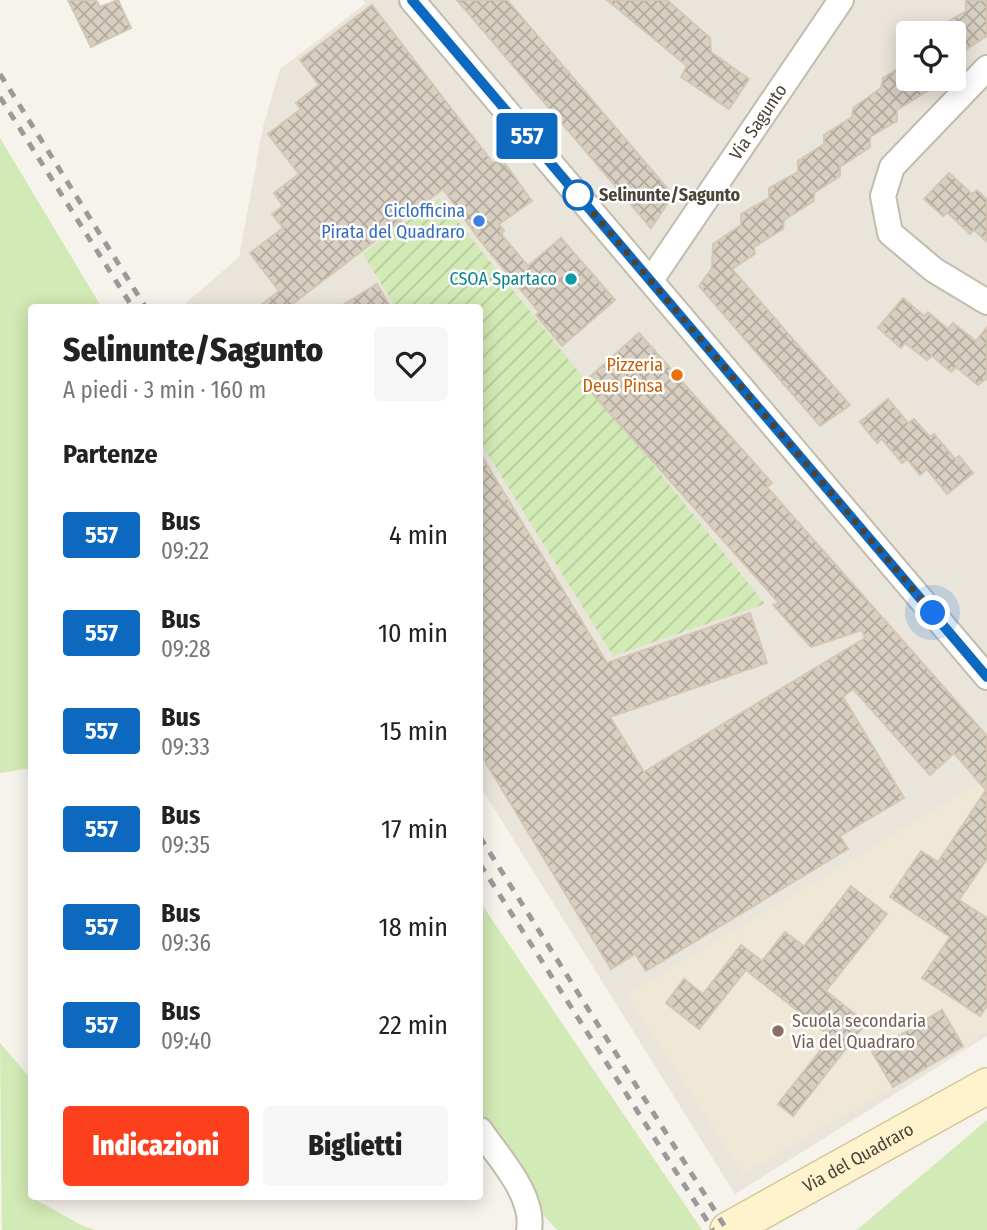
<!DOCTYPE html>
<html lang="it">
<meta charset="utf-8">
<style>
:root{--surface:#fff;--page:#f6f6f6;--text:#222;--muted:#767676;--accent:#fc3f1d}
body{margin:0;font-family:"Fira Sans Condensed",sans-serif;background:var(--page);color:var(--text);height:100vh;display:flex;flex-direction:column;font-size:26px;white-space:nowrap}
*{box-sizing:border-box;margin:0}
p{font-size:23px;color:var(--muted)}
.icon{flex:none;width:38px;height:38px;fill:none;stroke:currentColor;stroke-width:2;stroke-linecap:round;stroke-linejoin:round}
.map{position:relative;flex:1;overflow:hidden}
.side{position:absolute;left:28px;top:304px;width:455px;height:896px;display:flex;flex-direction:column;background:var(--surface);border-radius:7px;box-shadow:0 4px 18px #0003}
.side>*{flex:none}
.badge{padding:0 14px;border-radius:5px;font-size:24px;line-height:46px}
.controls{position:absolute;left:896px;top:21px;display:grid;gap:14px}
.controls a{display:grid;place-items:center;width:70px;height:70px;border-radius:7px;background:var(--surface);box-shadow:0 4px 18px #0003;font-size:35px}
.you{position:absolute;width:35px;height:35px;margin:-18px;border:5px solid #fff;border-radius:50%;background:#1a73e8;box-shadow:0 0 0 10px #1a73e833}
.map>.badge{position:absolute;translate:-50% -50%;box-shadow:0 0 0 4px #fff}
h2{padding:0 35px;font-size:26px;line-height:63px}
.round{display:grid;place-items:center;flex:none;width:74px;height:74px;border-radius:7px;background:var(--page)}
.summary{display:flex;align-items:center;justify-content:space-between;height:119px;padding:0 35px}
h1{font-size:33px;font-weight:800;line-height:52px}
.cta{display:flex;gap:14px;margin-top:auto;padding:14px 35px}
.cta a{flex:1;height:80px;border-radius:7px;background:var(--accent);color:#fff;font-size:28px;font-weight:800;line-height:80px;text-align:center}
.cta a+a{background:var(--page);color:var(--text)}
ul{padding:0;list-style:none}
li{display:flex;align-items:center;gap:21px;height:98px;padding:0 35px}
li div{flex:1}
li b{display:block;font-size:26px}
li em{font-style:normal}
li .badge{min-width:77px;font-weight:700;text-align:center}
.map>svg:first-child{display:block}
</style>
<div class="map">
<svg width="987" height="1230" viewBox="0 0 987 1230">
<defs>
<pattern id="garden-furrows" width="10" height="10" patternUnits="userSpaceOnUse" patternTransform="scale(1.75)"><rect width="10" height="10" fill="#d2eab5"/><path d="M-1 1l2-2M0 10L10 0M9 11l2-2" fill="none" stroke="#b6ca9c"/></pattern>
<pattern id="building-cross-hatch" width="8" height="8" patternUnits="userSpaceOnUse" patternTransform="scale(1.75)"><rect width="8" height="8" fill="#d8cfc1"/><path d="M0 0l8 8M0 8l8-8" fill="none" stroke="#b1aa9e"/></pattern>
</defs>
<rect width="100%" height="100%" fill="#f6f3ec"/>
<path fill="#eae5da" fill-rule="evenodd" d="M 363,0 L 987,0 L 987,1036 L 735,1194 L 480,786 L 480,308 L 180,308 L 239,257 L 263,127 L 280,69 L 365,4 ZM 908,33 L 954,33 L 954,79 L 908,79 Z"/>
<polygon fill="#efe8d6" points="987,778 987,1032 743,1174 627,995"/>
<g fill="#d2eab5">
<polygon points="0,138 102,308 32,308 31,768 0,773"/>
<polygon points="480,902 702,1230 557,1230 522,1192 480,1138"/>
<polygon points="0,1043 31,1079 32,1183 29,1196 83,1226 96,1230 2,1230"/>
<polygon points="987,1120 987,1230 857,1230"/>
</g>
<polygon fill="url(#garden-furrows)" points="439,198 765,604 613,656 480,442 480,308 396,308 363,254"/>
<g fill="url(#building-cross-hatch)" stroke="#d3c7b4" stroke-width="2">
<polygon points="68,0 96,0 100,7 118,0 131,28 91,47"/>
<polygon points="457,0 507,0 673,195 651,228"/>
<polygon points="607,0 667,0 710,38 711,52 749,79 729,109 681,77 687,66"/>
<polygon points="966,0 987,0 987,36 954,57 954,33 928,33 966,11"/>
<polygon points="372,5 493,163 501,158 532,201 499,224 504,231 501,234 528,266 561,238 615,300 562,346 536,315 539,312 479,239 443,189 287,308 257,308 279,291 250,253 283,228 272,214 283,206 274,193 299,174 268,134 301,109 296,103 319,85 300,60"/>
<polygon points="908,63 908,79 946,79 897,110 897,121 870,137 870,147 840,167 840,176 814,193 814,201 784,220 783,229 754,247 755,254 732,269 850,405 820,426 699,286 712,268 713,244 741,225 741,214 769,198 769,188 798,172 798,161 824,144 824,135 852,117 853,108 881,88 883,78"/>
<polygon points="949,173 972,194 977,190 987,200 987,242 974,230 970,234 948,213 943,216 924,199"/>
<polygon points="377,284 391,308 338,308"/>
<polygon points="903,298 924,316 928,312 948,329 953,323 976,341 987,327 987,378 978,385 956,367 951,372 932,356 927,360 905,343 901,348 878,328"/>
<polygon points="639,333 772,483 767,487 987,736 987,859 959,900 987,918 987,1006 980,1016 922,978 950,937 890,897 921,851 938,862 986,790 954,753 930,775 853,689 843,697 904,798 840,836 848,849 646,971 635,954 611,969 480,753 480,453 607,663 750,613 767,663 610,717 644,772 865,638 862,630 811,647 773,605 779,603 583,383"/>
<polygon points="888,399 908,423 914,419 930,437 934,434 955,459 959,456 973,473 947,494 927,469 920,475 907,459 902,463 882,439 877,443 860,422"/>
<polygon points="851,886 887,914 826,991 866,1023 793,1116 778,1104 831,1037 746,970 699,1029 666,1003 684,979 703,994 741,945 762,961 785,932 804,946"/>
<polygon points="942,1010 963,1046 893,1087 872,1052"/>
</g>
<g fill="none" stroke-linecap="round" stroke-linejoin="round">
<defs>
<g id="street">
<polyline points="412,0 987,677"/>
<polyline points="987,68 892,167 883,196 890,233 934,270 987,302"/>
<path id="s1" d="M 651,280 L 841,0"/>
<path d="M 480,1130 C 498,1157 535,1195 529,1230"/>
</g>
<g id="secondary">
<path id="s2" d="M 728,1230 L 987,1086"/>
</g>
</defs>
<use href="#street" stroke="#c2bbae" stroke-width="28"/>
<use href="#secondary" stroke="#d6c79b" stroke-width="38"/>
<use href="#street" stroke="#fff" stroke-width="24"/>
<use href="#secondary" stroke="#fff3cd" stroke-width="35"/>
<g stroke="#9a9a9a" stroke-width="5" stroke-dasharray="9 9" stroke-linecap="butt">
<polyline points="0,74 146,308"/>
<polyline points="0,97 133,308"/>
<polyline points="480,837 727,1230"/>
<polyline points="480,864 713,1230"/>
</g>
</g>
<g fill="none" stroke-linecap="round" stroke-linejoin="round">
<defs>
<polyline id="line" points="412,0 987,677"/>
</defs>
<use href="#line" stroke="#fff" stroke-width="16"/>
<use href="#line" stroke="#0c69bf" stroke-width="10"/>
<polyline stroke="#4b4439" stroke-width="7" stroke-dasharray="0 12.6" points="578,195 933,613"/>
</g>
<circle fill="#fff" stroke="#0c69bf" stroke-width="3.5" cx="578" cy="195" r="14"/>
<circle fill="#3f7fe0" stroke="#fff" stroke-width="2.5" cx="479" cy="221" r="7"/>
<circle fill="#0f9aa8" stroke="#fff" stroke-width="2.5" cx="571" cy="279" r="7"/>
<circle fill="#e8710a" stroke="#fff" stroke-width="2.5" cx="677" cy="375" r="7"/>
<circle fill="#8d6e63" stroke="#fff" stroke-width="2.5" cx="778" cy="1031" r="7"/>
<g text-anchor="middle" stroke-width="5" stroke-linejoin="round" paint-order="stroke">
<g font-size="18" fill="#4b4439" stroke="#fff">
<text dy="6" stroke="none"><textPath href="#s1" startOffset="191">Via Sagunto</textPath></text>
<text dy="6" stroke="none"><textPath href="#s2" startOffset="149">Via del Quadraro</textPath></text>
</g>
<g font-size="18" font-weight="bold" fill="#4b4439" stroke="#fff" text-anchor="start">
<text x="599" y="201">Selinunte/Sagunto</text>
</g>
<g font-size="18" fill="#366cbe" stroke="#fff" text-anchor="end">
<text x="465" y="217">Ciclofficina<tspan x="465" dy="21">Pirata del Quadraro</tspan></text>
</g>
<g font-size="18" fill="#0d838f" stroke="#fff" text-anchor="end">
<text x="557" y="285">CSOA Spartaco</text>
</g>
<g font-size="18" fill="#c56008" stroke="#fff" text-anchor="end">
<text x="663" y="371">Pizzeria<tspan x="663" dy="21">Deus Pinsa</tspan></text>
</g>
<g font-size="18" fill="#785e54" stroke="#fff" text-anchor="start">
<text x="792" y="1027">Scuola secondaria<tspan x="792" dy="21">Via del Quadraro</tspan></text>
</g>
</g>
</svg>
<div class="controls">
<a><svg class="icon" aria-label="locate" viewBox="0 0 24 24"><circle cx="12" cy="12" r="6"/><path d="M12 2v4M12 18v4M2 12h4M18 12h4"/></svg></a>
</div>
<div class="you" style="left:933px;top:613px"></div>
<b class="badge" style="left:527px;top:136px;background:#0c69bf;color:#fff">557</b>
<section class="side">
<div class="summary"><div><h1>Selinunte/Sagunto</h1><p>A piedi · 3 min · 160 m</p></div><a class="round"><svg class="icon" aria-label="heart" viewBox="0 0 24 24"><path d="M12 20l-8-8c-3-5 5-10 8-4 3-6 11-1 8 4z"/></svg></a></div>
<h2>Partenze</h2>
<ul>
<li><span class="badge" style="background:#0c69bf;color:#fff">557</span><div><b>Bus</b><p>09:22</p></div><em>4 min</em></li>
<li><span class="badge" style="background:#0c69bf;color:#fff">557</span><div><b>Bus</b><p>09:28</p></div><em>10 min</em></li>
<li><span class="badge" style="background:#0c69bf;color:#fff">557</span><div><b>Bus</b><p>09:33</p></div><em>15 min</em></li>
<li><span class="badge" style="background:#0c69bf;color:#fff">557</span><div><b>Bus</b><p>09:35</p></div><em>17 min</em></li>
<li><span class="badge" style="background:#0c69bf;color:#fff">557</span><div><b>Bus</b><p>09:36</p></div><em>18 min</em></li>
<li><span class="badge" style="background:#0c69bf;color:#fff">557</span><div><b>Bus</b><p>09:40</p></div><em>22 min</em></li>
</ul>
<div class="cta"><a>Indicazioni</a><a>Biglietti</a></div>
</section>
</div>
